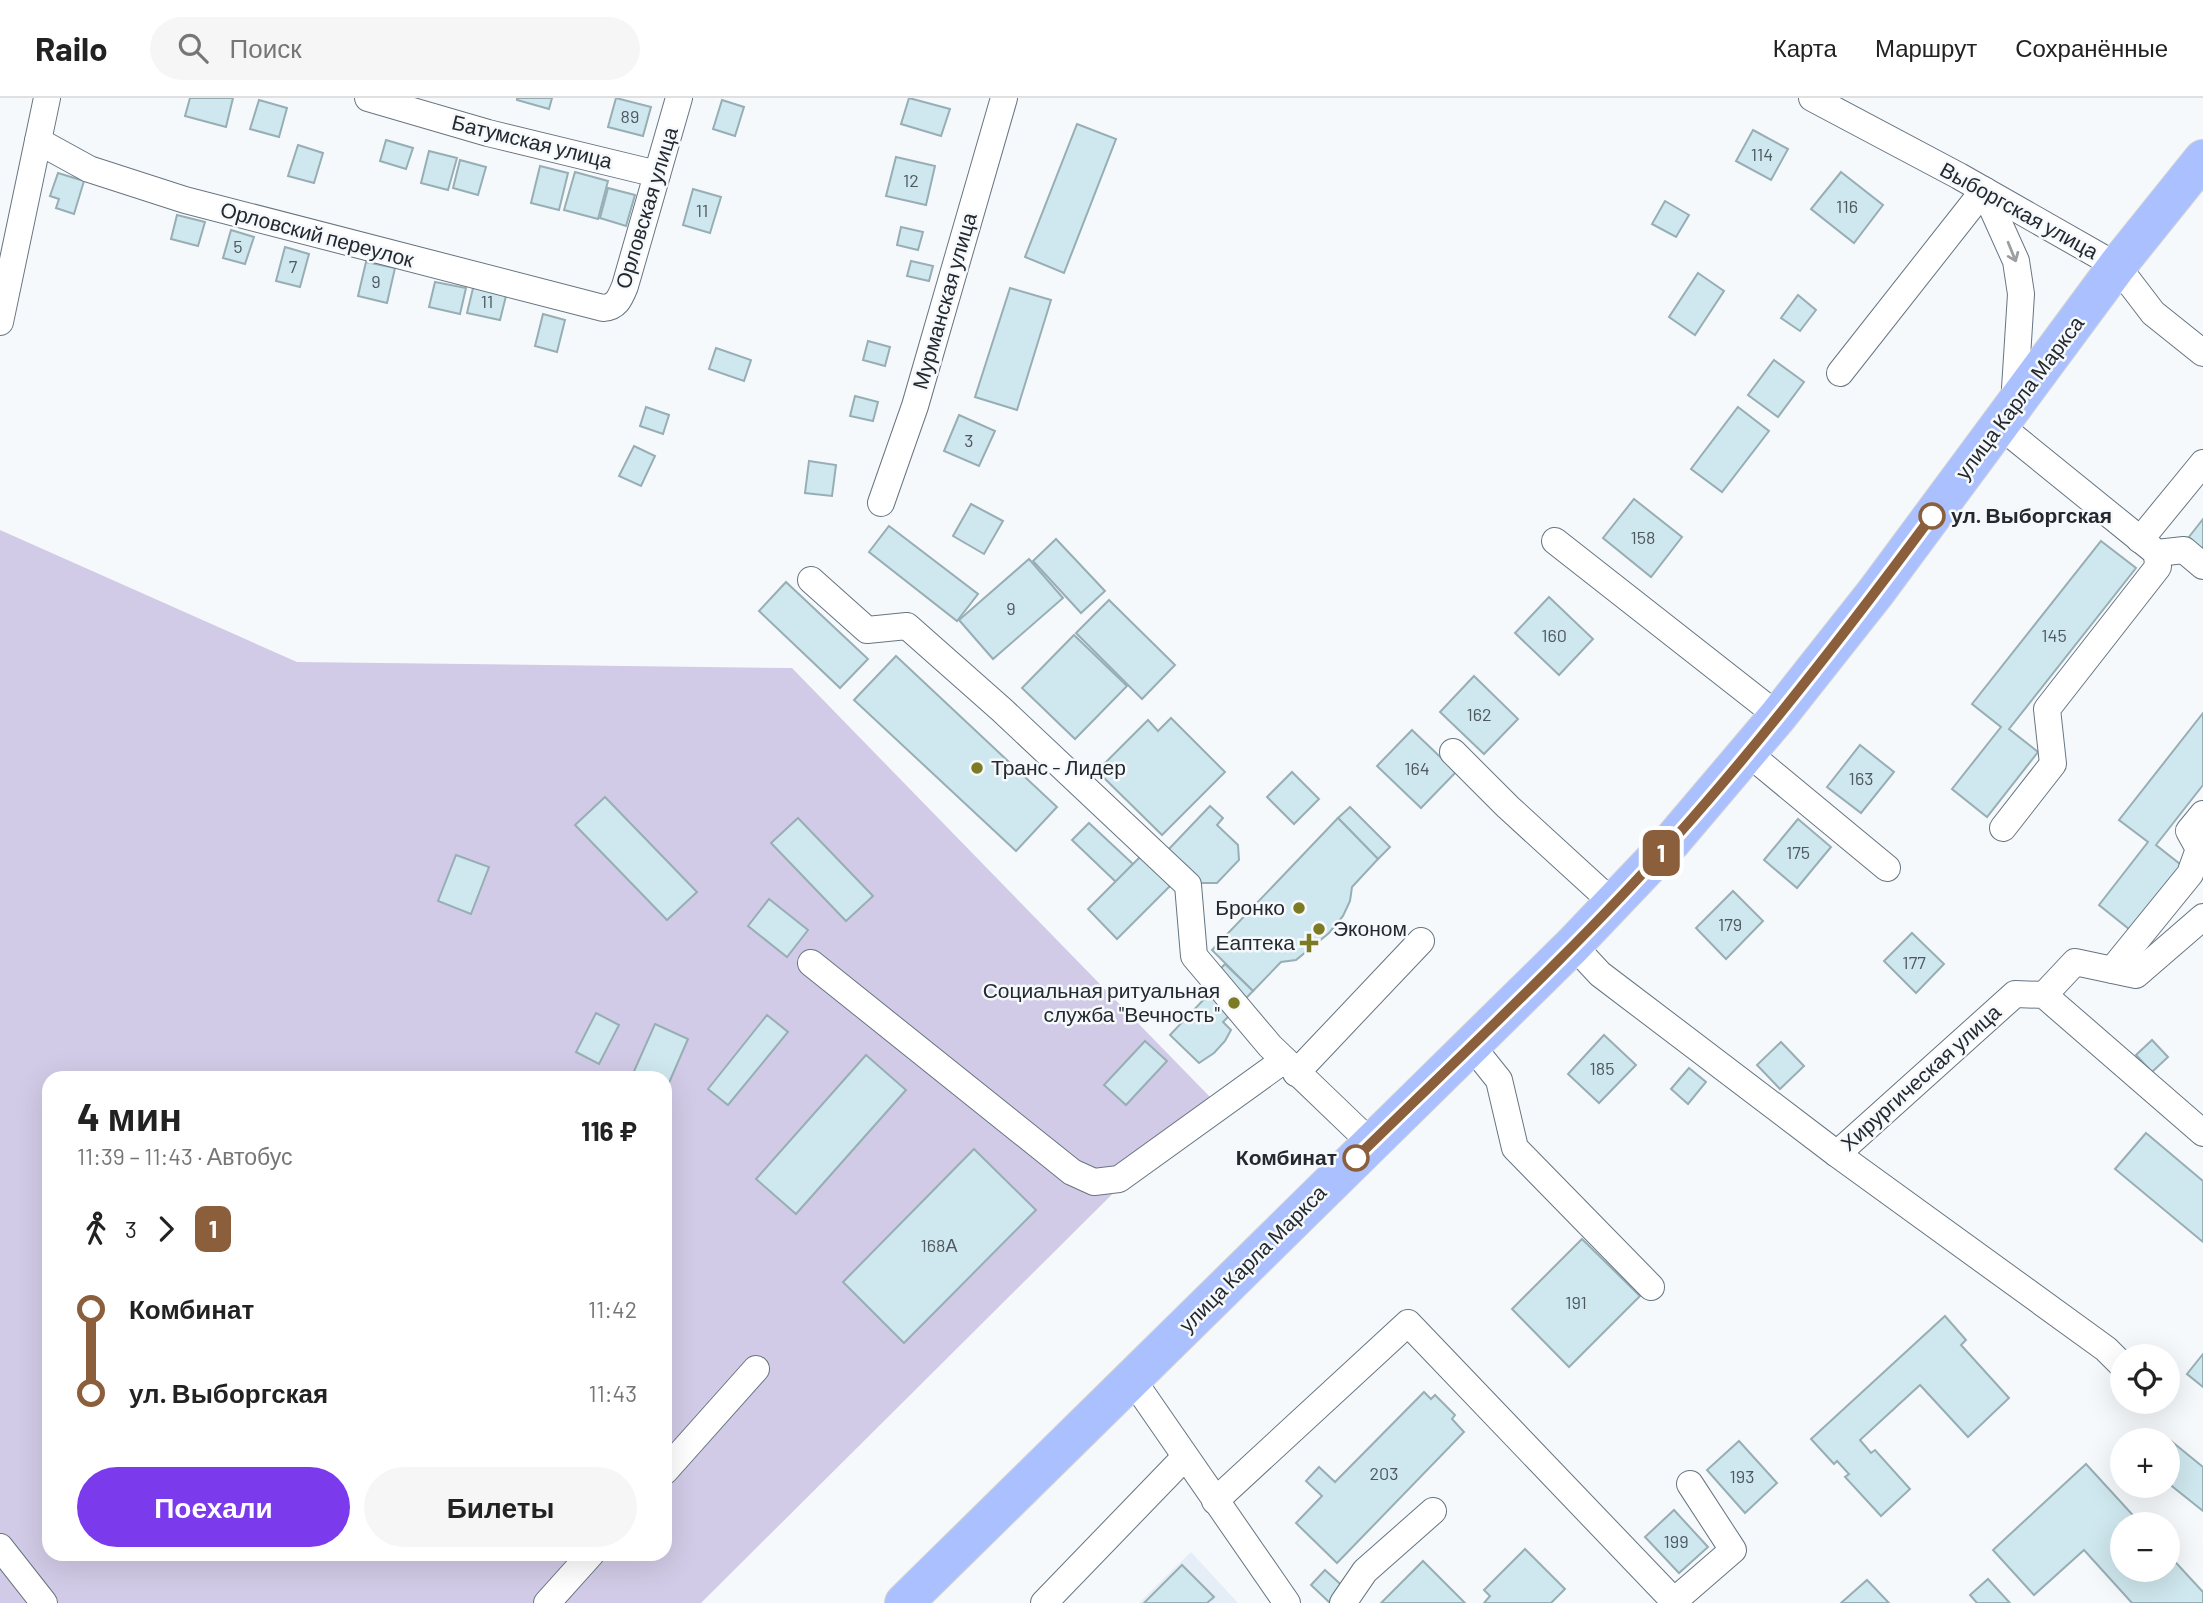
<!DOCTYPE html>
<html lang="ru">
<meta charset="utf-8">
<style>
:root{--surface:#fff;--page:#f6f6f6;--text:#222;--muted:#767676;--line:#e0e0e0;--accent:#7c3aed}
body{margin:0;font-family:Barlow,sans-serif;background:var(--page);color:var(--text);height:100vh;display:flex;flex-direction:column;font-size:26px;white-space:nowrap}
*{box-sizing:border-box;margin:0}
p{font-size:23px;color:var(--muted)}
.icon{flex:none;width:38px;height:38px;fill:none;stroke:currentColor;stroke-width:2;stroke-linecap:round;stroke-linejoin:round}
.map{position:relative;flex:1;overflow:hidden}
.details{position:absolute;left:42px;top:973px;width:630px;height:490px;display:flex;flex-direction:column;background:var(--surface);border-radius:21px;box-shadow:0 7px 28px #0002}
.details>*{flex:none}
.badge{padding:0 14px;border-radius:10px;font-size:24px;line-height:46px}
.fabs{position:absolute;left:2110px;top:1246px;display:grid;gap:14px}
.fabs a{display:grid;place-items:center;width:70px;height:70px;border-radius:50%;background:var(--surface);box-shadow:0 7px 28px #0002;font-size:35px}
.map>.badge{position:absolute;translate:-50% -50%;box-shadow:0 0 0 4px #fff}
.legs{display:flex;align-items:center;gap:10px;height:77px;padding:0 35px;font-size:23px}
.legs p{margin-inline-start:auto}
.head{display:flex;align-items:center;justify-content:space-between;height:119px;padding:0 35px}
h1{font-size:38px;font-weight:700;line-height:52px}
.button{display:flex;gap:14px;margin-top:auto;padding:14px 35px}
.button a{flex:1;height:80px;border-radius:42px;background:var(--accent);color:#fff;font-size:28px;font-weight:700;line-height:80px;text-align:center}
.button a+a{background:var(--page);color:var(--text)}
ul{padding:0 35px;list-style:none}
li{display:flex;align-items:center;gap:24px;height:84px;font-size:26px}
li i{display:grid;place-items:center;width:10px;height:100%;margin:0 9px;background:currentColor}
li i::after{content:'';width:18px;height:18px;margin:-9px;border:5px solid;border-radius:50%;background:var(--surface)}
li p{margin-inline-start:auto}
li:first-child i{background:linear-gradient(#0000 50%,currentColor 0)}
li:last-child i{background:linear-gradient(currentColor 50%,#0000 0)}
header{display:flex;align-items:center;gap:42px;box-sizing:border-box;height:98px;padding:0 35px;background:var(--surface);border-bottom:2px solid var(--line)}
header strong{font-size:33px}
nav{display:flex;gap:38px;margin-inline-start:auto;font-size:24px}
.search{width:490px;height:63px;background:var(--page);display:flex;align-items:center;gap:18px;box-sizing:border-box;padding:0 24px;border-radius:38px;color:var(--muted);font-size:26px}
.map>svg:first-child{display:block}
</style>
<header>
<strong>Railo</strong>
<div class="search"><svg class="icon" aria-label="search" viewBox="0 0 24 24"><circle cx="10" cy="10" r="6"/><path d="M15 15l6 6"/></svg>Поиск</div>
<nav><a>Карта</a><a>Маршрут</a><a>Сохранённые</a></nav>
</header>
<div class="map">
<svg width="2203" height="1505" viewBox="0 0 2203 1505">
<rect width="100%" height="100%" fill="#f6f9fc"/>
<polygon fill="#e5eef6" points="1191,1454 1238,1505 1139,1505"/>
<path fill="#d2cbe7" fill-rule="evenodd" d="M 0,432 L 297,564 L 792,570 L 1210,999 L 701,1505 L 0,1505 ZM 49,980 L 665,980 L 665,1456 L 49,1456 Z"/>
<g fill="#cfe7ee" stroke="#97aeb4" stroke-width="2">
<polygon points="190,0 233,0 226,29 185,18"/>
<polygon points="517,0 552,0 549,11 517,2"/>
<polygon points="616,0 651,9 643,38 608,29"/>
<polygon points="909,0 950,11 941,38 901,26"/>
<polygon points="259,2 287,10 279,39 250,31"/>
<polygon points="722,2 744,9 735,38 713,31"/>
<polygon points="1077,26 1116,41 1064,175 1025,159"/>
<polygon points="1753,32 1788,51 1771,82 1736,63"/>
<polygon points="386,42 413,50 406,71 380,63"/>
<polygon points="298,47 323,55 314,85 288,78"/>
<polygon points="429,53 457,60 448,92 421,85"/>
<polygon points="896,59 935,68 926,107 886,98"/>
<polygon points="460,62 486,69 478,97 453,90"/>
<polygon points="540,68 568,75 559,112 531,105"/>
<polygon points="575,74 608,83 598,121 564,112"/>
<polygon points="1841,74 1883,107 1854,145 1811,111"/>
<polygon points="58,75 84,83 74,116 56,110 59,101 50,98"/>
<polygon points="608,90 635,97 626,128 600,120"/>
<polygon points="693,91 721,99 710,135 683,127"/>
<polygon points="1665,103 1689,117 1676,139 1652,126"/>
<polygon points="177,117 205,124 198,148 171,141"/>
<polygon points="901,129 923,134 918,152 897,147"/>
<polygon points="231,132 254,139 245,166 223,160"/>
<polygon points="285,149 309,156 300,189 276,183"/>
<polygon points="911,163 933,168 929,183 907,178"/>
<polygon points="366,164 395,170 387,205 358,198"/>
<polygon points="1698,175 1724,193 1695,237 1669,219"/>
<polygon points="435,184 466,190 460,216 429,209"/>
<polygon points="474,186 507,194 500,222 467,215"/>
<polygon points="1010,190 1051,202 1017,312 975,299"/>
<polygon points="1798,197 1816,212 1800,233 1781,220"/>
<polygon points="543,216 565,222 557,254 535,248"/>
<polygon points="868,243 890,249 885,268 863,262"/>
<polygon points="716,250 751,262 744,283 709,271"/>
<polygon points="1774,262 1804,284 1778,319 1748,297"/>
<polygon points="855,298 878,304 873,323 850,318"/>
<polygon points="646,309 669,317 663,336 640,328"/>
<polygon points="1738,309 1769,333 1722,394 1691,371"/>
<polygon points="959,317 995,333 979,368 944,353"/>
<polygon points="634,348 655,358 641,388 619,378"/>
<polygon points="809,363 836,367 832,398 805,395"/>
<polygon points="1634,401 1682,439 1651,479 1603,440"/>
<polygon points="971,406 1003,423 984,456 953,438"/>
<polygon points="2203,421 2203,458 2185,444"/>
<polygon points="889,428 978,496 957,523 869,454"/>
<polygon points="1056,441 1105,493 1081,515 1033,463"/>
<polygon points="2101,443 2136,470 2009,631 2038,654 1987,719 1952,691 2001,629 1972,606"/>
<polygon points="1029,461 1063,500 993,561 959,522"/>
<polygon points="786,484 868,561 840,590 759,513"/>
<polygon points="1549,499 1593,541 1559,577 1515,535"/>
<polygon points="1109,502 1175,567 1142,601 1076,535"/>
<polygon points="1074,537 1127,588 1075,641 1022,590"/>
<polygon points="896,558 1057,709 1016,753 854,602"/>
<polygon points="1474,578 1518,621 1484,656 1440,614"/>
<polygon points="2203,615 2203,687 2156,747 2185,770 2134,835 2099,807 2148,744 2119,722"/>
<polygon points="1171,620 1225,674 1162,737 1097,673 1148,622 1158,633"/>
<polygon points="1412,632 1456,674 1421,710 1377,668"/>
<polygon points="1860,647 1894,674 1861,715 1827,689"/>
<polygon points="1292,674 1319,701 1294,726 1267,699"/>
<polygon points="605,699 697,794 667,822 575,727"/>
<polygon points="1210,708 1223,720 1217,727 1238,747 1239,762 1217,785 1201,785 1167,753"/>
<polygon points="1350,709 1390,749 1378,761 1338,720"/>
<polygon points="798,720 873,798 846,823 771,745"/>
<polygon points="1338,720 1378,761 1352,789 1350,803 1343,818 1329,835 1296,862 1281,864 1253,893 1212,852"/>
<polygon points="1798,721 1831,749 1797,790 1764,762"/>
<polygon points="1089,725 1133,766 1116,784 1072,742"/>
<polygon points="1145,754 1175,783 1117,841 1088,811"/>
<polygon points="456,757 489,769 471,816 438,803"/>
<polygon points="1733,793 1763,823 1726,861 1696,830"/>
<polygon points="769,801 808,832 787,859 748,828"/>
<polygon points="1912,835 1944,866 1916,895 1884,863"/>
<polygon points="1225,866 1253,893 1223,924 1231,932 1225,943 1214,955 1199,965 1170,937 1207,898 1200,892"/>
<polygon points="596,915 619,927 599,966 576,954"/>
<polygon points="767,917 788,934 728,1007 708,991"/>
<polygon points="655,926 688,941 665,994 665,980 631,980"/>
<polygon points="1604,937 1636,967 1599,1005 1568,976"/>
<polygon points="2152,942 2168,959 2152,974 2136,957"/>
<polygon points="1145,943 1167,963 1126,1007 1104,987"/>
<polygon points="1781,944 1804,968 1780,991 1757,967"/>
<polygon points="866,957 906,992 796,1116 756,1081"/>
<polygon points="1689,970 1706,984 1688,1006 1671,991"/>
<polygon points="2146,1035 2203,1083 2203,1144 2115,1071"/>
<polygon points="974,1051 1036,1112 904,1245 843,1184"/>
<polygon points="1582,1141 1640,1198 1569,1269 1512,1211"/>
<polygon points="1945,1218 1966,1242 1961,1247 2009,1300 1968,1339 1920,1287 1860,1342 1871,1355 1875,1352 1910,1391 1881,1418 1845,1379 1849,1376 1837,1363 1834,1366 1811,1341"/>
<polygon points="2203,1256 2203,1289 2187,1276"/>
<polygon points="1424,1294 1431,1301 1435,1297 1455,1317 1452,1321 1464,1334 1337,1465 1296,1425 1322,1398 1306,1383 1319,1369 1335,1384"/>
<polygon points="2165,1338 2203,1369 2203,1413 2168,1385 2168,1342 2162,1342"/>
<polygon points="1739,1343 1777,1385 1745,1415 1707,1372"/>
<polygon points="2086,1366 2141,1426 2123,1426 2123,1472 2168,1472 2168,1456 2203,1494 2203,1505 2132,1505 2084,1452 2034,1497 1993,1452"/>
<polygon points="1674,1412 1708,1449 1679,1475 1645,1439"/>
<polygon points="1525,1451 1565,1491 1551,1505 1484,1505 1490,1498 1484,1492"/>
<polygon points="1423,1463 1465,1505 1381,1505"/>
<polygon points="1182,1467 1214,1499 1207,1505 1144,1505"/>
<polygon points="1325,1472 1348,1493 1336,1505 1330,1505 1311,1487"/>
<polygon points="1988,1481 2010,1505 1977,1505 1970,1497"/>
<polygon points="1867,1482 1889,1505 1841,1505"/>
</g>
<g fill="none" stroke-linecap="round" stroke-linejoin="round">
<defs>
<g id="minor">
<polyline points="368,0 488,35 657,76"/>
<polyline points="1812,0 1959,78 2117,168 2153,215 2203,255"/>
<path d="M 38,43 L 89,71 L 185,102 L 603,210 C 617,209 620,200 625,188 L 679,0"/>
<polyline points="0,224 47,0"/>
<polyline points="1840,275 1984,92 2016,163 2021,196 2014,306"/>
<polyline points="1999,327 2157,455 2184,452 2203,468"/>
<polyline points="881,405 915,308 1004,0"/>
<polyline points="2140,442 2203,365"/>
<polyline points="1555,443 1778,618"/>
<polyline points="811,482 867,532 907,528 1002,612 1188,787 1194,858 1270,948 1371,1045"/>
<polyline points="1453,654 1508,709 1613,805"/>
<polyline points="1748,655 1887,770"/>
<polyline points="2003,730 2053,666 2047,611 2158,469 2157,455"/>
<polyline points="1573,847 1600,876 1837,1056 2015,896 2044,897 2203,1035"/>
<polyline points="811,865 1072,1074 1094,1084 1119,1081 1284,962"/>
<polyline points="2112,872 2190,776 2199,751 2189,733 2203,716"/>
<polyline points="2044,897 2075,864 2136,877 2203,819"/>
<polyline points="1471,947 1499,982 1515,1050 1651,1189"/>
<polyline points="1296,975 1421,843"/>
<polyline points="1837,1056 2106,1251 2123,1268"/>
<polyline points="1132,1281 1287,1505"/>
<polyline points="665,1373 756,1271"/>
<polyline points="1215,1403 1408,1225 1674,1503 1733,1452 1690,1386"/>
<polyline points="0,1449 44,1505"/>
<polyline points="547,1505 591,1456"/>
<polyline points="1044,1505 1185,1359"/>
<polyline points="1343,1505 1365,1473 1433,1413"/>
</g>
<polyline id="highway" points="904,1505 1573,847 1672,743 1778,618 1876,494 2117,168 2203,61"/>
</defs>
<use href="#minor" stroke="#667582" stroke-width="28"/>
<use href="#highway" stroke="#d3d4d5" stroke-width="40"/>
<use href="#minor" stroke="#fff" stroke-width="26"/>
<use href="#highway" stroke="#abc0ff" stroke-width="38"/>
</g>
<defs><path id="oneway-shaft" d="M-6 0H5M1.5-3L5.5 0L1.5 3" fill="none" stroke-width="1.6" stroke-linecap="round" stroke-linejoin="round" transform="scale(1.75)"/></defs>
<use stroke="#9c9fa1" href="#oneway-shaft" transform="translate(2012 154) rotate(68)"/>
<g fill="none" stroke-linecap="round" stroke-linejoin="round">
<defs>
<path id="line-1" d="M 1356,1060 C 1462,956 1575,852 1674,741 C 1766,638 1850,529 1932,418"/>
</defs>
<use href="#line-1" stroke="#fff" stroke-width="16"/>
<use href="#line-1" stroke="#8b5e3c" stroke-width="10"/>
</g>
<g fill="#fff" stroke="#8b5e3c" stroke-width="3.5">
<circle cx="1932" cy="418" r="12"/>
<circle cx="1356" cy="1060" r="12"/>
</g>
<g fill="#7c7b23" stroke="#f6f9fc" stroke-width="2.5">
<circle cx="977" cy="670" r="7"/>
<circle cx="1299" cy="810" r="7"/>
<circle cx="1319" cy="831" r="7"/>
<path d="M1305.5 834.5h7v7h7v7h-7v7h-7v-7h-7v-7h7z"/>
<circle cx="1234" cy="905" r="7"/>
</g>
<g text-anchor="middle" stroke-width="5" stroke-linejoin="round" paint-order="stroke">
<g font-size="18" fill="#4e585f">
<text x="630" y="25">89</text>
<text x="1762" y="63">114</text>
<text x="911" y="89">12</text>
<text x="1847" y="115">116</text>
<text x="702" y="119">11</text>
<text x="238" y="155">5</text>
<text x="293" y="175">7</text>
<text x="376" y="190">9</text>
<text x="487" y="210">11</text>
<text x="969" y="349">3</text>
<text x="1643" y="446">158</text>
<text x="1011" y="517">9</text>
<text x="1554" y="544">160</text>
<text x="2054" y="544">145</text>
<text x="1479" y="623">162</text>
<text x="1417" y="677">164</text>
<text x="1861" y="687">163</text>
<text x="1798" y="761">175</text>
<text x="1730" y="833">179</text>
<text x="1914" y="871">177</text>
<text x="1602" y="977">185</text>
<text x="939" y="1154">168А</text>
<text x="1576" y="1211">191</text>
<text x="1384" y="1382">203</text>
<text x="1742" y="1385">193</text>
<text x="1676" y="1450">199</text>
</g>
<g font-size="21" fill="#23292f" stroke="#f6f9fc">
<text transform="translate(532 44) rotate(14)" y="7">Батумская улица</text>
<text transform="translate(647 110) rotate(-73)" y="7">Орловская улица</text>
<text transform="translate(2019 113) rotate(29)" y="7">Выборгская улица</text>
<text transform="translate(317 137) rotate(15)" y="7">Орловский переулок</text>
<text transform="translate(945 203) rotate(-74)" y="7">Мурманская улица</text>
<text transform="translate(2020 300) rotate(-53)" y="7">улица Карла Маркса</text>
<text transform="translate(1921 980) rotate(-42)" y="7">Хирургическая улица</text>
<text transform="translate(1253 1161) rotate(-45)" y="7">улица Карла Маркса</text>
</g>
<g font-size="21" font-weight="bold" fill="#23292f" stroke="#f6f9fc" text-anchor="start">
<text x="1951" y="425">ул. Выборгская</text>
<text x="1337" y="1067" text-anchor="end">Комбинат</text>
</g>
<g font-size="21" fill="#23292f" stroke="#f6f9fc" text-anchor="end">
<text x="991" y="677" text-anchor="start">Транс - Лидер</text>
<text x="1285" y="817">Бронко</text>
<text x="1333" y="838" text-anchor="start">Эконом</text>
<text x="1295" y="852">Еаптека</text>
<text x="1220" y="900">Социальная ритуальная<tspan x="1220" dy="24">служба "Вечность"</tspan></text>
</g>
</g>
</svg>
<div class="fabs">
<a><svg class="icon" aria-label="locate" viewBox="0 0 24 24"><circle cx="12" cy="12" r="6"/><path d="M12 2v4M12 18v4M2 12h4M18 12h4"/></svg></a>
<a>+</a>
<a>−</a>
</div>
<b class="badge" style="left:1661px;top:755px;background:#8b5e3c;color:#fff">1</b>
<section class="details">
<div class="head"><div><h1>4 мин</h1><p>11:39 – 11:43 · Автобус</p></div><b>116 ₽</b></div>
<div class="legs"><svg class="icon" aria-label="walk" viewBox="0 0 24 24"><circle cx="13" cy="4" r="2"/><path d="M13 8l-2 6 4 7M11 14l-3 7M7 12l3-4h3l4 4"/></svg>3<svg class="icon" aria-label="forward" viewBox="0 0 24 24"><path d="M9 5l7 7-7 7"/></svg><b class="badge" style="background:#8b5e3c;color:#fff">1</b></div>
<ul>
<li><i style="color:#8b5e3c"></i><b>Комбинат</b><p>11:42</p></li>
<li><i style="color:#8b5e3c"></i><b>ул. Выборгская</b><p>11:43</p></li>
</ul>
<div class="button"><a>Поехали</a><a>Билеты</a></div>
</section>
</div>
